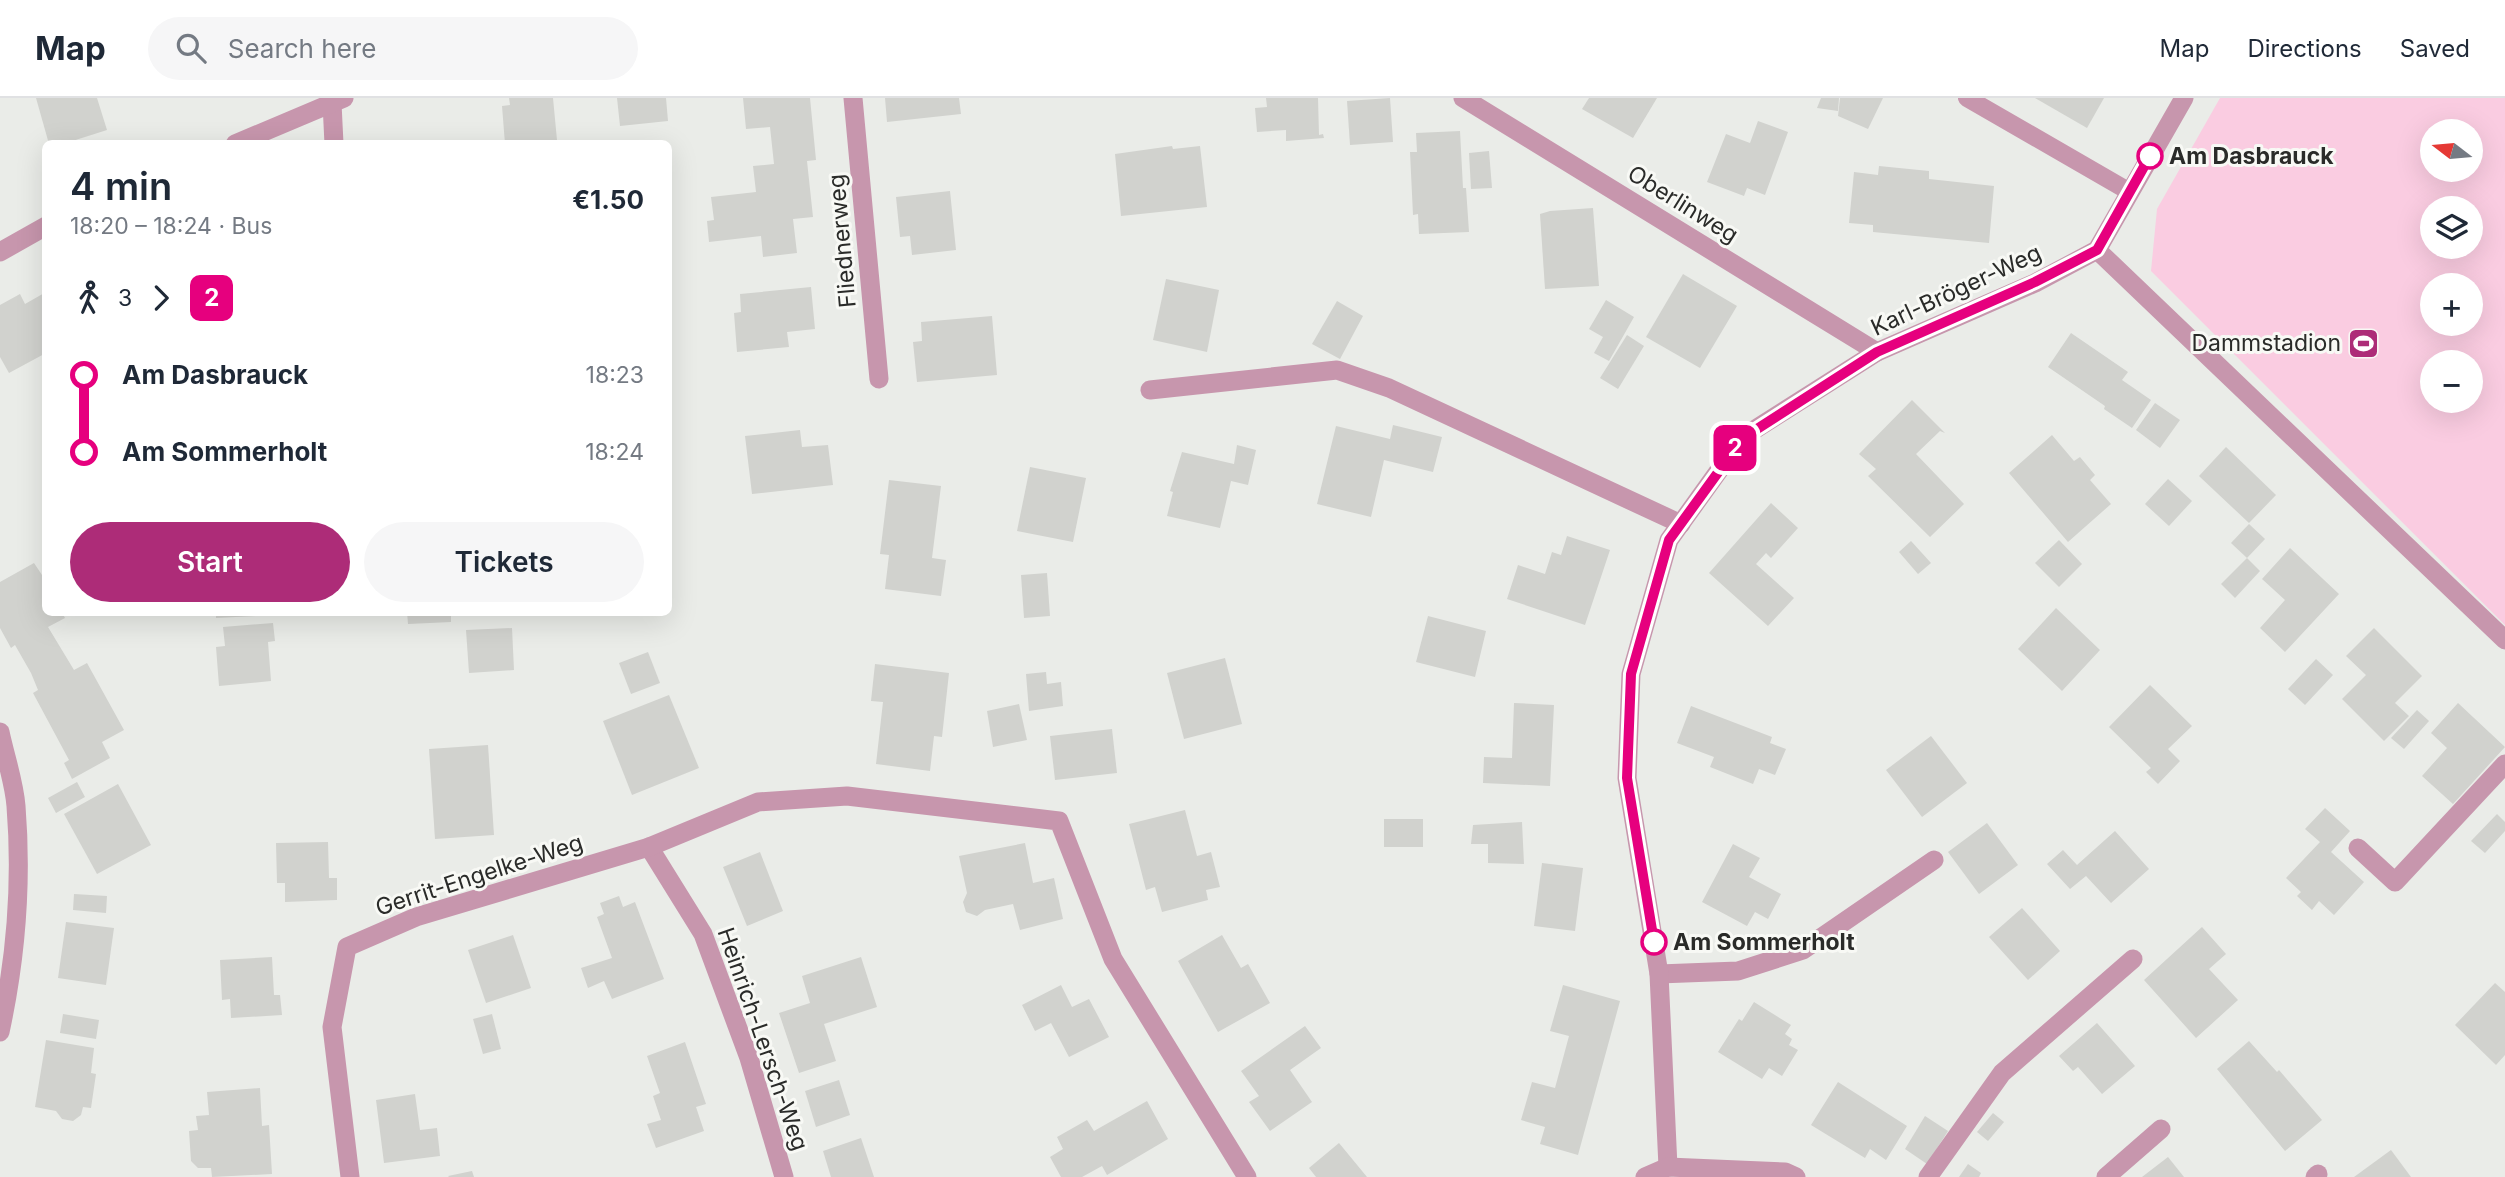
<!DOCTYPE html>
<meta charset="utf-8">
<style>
:root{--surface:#fff;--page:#f6f6f7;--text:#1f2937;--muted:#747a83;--line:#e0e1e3;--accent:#ad2c78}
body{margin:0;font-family:Inter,sans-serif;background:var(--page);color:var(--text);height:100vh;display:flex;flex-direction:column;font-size:26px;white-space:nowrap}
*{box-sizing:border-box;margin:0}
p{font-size:23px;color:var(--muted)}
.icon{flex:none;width:38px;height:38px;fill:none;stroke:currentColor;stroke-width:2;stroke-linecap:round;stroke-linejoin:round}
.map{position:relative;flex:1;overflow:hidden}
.details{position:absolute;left:42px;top:42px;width:630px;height:476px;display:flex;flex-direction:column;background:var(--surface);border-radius:10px;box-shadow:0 7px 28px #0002}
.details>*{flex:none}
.badge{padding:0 14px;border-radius:10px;font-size:24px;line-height:46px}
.needle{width:46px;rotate:286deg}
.controls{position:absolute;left:2420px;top:21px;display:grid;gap:14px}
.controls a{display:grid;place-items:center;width:63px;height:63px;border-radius:50%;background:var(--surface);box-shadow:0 7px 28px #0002;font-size:35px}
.map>.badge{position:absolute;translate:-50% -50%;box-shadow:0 0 0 4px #fff}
.legs{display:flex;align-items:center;gap:10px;height:77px;padding:0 28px;font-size:23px}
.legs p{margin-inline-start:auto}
.summary{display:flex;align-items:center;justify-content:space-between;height:119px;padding:0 28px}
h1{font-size:38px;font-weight:600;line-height:52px}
.button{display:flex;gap:14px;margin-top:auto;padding:14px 28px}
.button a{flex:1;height:80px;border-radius:42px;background:var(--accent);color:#fff;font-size:28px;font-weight:600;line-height:80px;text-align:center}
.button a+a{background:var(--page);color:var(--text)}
ul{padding:0 28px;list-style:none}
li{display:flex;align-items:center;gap:24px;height:77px;font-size:26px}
li i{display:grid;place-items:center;width:10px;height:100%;margin:0 9px;background:currentColor}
li i::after{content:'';width:18px;height:18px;margin:-9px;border:5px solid;border-radius:50%;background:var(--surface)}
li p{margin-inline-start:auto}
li:first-child i{background:linear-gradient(#0000 50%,currentColor 0)}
li:last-child i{background:linear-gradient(currentColor 50%,#0000 0)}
header{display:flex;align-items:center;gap:42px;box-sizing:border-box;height:98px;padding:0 35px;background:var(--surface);border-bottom:2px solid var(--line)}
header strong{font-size:33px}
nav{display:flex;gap:38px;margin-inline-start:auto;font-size:24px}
.search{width:490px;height:63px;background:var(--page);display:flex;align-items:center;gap:18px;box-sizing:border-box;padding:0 24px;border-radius:38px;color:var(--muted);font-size:26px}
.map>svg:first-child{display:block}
</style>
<header>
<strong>Map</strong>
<div class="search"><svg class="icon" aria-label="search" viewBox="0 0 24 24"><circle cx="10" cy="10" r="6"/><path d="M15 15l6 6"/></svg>Search here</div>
<nav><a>Map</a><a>Directions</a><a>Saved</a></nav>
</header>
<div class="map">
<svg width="2505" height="1079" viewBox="0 0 2505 1079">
<rect width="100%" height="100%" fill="#eaece8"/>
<path fill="#facce1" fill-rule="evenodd" d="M 2220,0 L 2505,0 L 2505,527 L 2151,173 L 2157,111 ZM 2432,33 L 2471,33 L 2471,72 L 2432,72 ZM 2432,110 L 2471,110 L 2471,149 L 2432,149 ZM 2432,187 L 2471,187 L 2471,226 L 2432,226 ZM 2471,264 L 2471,303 L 2432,303 L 2432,264 Z"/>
<g fill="#d1d2ce">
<polygon points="36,0 97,0 107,32 63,46 49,46"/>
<polygon points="509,0 553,0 557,42 505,46 502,8 510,7"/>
<polygon points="617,0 666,0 668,23 620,28"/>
<polygon points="743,0 810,0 816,62 807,63 813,119 793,121 797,155 763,159 761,138 709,144 707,123 714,122 711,99 756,94 753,68 774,66 770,29 746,31"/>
<polygon points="885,0 959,0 961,16 887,24"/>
<polygon points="1266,0 1318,0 1319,37 1323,36 1324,40 1286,43 1286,32 1257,34 1255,10 1267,9"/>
<polygon points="1390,0 1393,44 1350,47 1347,3"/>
<polygon points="1589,0 1657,0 1633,40 1582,11"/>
<polygon points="1821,0 1839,0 1838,13 1817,10"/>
<polygon points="1840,0 1883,0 1868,31 1838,18"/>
<polygon points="2035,0 2104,0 2087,30"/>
<polygon points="1758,23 1788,34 1765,97 1747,90 1744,98 1707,84 1726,36 1750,45"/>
<polygon points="1460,33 1463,90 1466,90 1469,134 1419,136 1418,116 1413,117 1410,54 1417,54 1416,35"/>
<polygon points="1172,48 1173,51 1200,48 1207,109 1121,118 1115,56"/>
<polygon points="1489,53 1492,90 1471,91 1469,55"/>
<polygon points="1879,68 1929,73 1929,81 1994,88 1989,145 1873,134 1873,127 1849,125 1854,74 1878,77"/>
<polygon points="950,93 956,152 912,157 910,138 900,139 896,99"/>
<polygon points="1593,110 1599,188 1545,191 1540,116 1550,113"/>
<polygon points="1683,176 1737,208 1700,270 1646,239"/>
<polygon points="1166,181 1219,192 1207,254 1153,242"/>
<polygon points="811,189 815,231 787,234 789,249 737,254 734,215 741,214 740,196"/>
<polygon points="46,194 46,240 44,241 46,255 9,275 0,259 0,207 20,196 25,206"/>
<polygon points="1606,202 1634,219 1609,263 1594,255 1603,239 1589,231"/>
<polygon points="1337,203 1363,218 1340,261 1312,246"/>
<polygon points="992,218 997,277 917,284 913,244 922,243 921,224"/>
<polygon points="2071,235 2128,274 2122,282 2151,302 2132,330 2104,311 2105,308 2048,269"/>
<polygon points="1627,237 1644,248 1618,291 1600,280"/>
<polygon points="1912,302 1945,335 1940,333 1916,356 1964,406 1930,439 1868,378 1876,371 1859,356"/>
<polygon points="2155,305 2180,322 2160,350 2136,332"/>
<polygon points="1393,327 1442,339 1433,374 1384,362 1371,419 1317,406 1336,328 1390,341"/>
<polygon points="800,332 802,349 828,347 833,387 752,396 745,338"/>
<polygon points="2052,337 2074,363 2080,359 2095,377 2090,382 2111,406 2068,444 2009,375"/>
<polygon points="1237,347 1256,352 1248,387 1231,383 1220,430 1167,418 1173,394 1170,393 1182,354 1234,366"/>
<polygon points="2226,349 2276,397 2249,425 2199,378"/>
<polygon points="1030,369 1086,380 1073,444 1017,433"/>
<polygon points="2168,381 2192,403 2169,428 2145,406"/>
<polygon points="889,382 941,388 932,460 946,462 941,498 885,491 889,457 880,456"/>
<polygon points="1771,405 1798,430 1771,460 1766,455 1756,466 1794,500 1768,528 1709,475"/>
<polygon points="2249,426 2265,441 2247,460 2231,445"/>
<polygon points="1567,438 1610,452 1585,527 1507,501 1518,467 1545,476 1552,454 1561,457"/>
<polygon points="2059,442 2082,466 2059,489 2035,465"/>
<polygon points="1911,443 1931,465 1918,476 1899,454"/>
<polygon points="2290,450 2339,496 2285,554 2260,530 2285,502 2262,481"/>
<polygon points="2247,460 2260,473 2235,500 2221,486"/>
<polygon points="34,465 46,483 46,514 62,514 65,520 48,529 74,572 87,565 124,632 102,644 110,660 72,681 64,665 69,662 33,595 38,592 31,575 15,547 11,550 0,530 0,484"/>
<polygon points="1047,475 1050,518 1024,520 1021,477"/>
<polygon points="2056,510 2100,552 2062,593 2018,551"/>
<polygon points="216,514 273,514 273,517 216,520"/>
<polygon points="407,514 451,514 451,524 408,526"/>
<polygon points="1428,518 1486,533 1475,579 1416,564"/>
<polygon points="273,525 275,543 268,544 271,583 219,588 216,549 225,548 223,529"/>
<polygon points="512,530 514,572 469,575 466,532"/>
<polygon points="2374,530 2422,578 2395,605 2409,618 2384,643 2342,601 2366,577 2346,558"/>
<polygon points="648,554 660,585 631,596 619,565"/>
<polygon points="1225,560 1242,626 1184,641 1167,575"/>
<polygon points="2316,561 2333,577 2305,607 2288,591"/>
<polygon points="875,566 949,575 942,639 934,638 930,673 876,666 883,604 871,603"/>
<polygon points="1046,574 1047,586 1061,584 1063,608 1029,613 1026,576"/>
<polygon points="2150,587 2192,628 2168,651 2180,663 2158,686 2146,674 2151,670 2109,629"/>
<polygon points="669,597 699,670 632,697 603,623"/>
<polygon points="1514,605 1554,607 1550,688 1483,685 1484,659 1512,660"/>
<polygon points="2458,605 2505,649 2453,706 2422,678 2447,650 2431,635"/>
<polygon points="1019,606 1027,642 993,649 987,613"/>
<polygon points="1691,608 1772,639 1770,645 1786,651 1775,677 1759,671 1753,686 1710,669 1714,659 1677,645"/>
<polygon points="2417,612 2429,623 2404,651 2391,640"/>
<polygon points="1112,631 1117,675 1055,682 1050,638"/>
<polygon points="1931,638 1967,685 1922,719 1886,672"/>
<polygon points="488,647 494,737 435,741 429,651"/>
<polygon points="77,684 85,699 56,715 48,700"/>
<polygon points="118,686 151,747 97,776 64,716"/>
<polygon points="2325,710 2350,733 2331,754 2364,784 2334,817 2319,803 2312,812 2297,798 2301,794 2286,780 2320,744 2305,731"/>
<polygon points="1185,712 1197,758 1211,754 1220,789 1206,792 1208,802 1162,814 1155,789 1146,792 1129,726"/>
<polygon points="2497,716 2505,724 2505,733 2485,755 2471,743"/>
<rect x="1384" y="721" width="39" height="28"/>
<polygon points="1522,724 1524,766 1488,765 1488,746 1471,746 1473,727"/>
<polygon points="1987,725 2018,767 1979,796 1948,754"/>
<polygon points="2115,733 2149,771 2111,805 2086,778 2070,791 2047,766 2063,752 2077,767"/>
<polygon points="328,744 329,780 337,780 337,802 285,804 285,785 277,785 276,745"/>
<polygon points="1025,745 1033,785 1054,780 1063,821 1020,832 1013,806 985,812 977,818 966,814 963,804 967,795 959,758"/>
<polygon points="1733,746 1760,760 1749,779 1781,796 1768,821 1755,814 1747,828 1702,804"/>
<polygon points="760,754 783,813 747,828 723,769"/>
<polygon points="1542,765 1583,770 1575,833 1534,828"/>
<polygon points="74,796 107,798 106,815 73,812"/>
<polygon points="619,798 623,809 635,804 664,881 612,901 604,883 588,890 581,870 612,860 597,819 604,816 600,805"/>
<polygon points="2022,810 2060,853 2028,882 1989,839"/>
<polygon points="66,824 114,830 106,887 58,880"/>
<polygon points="2202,829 2226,856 2209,871 2238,902 2196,940 2144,882"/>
<polygon points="513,837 531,890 486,905 468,852"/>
<polygon points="1222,837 1241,870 1248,866 1270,905 1218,934 1178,863"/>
<polygon points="272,859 274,897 280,897 282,917 231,920 230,901 222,902 220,862"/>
<polygon points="861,859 877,909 824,926 836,963 799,975 779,915 810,905 802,878"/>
<polygon points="2495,885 2505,894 2505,957 2496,967 2455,927"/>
<polygon points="1061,887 1072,909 1089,901 1109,939 1069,959 1051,925 1035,933 1022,907"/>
<polygon points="1563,887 1620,903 1578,1057 1540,1046 1545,1029 1521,1022 1532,984 1555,990 1569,938 1550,933"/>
<polygon points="1754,904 1791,927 1785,936 1792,941 1789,947 1798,952 1782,978 1769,970 1762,981 1718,954 1739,921 1742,923"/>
<polygon points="63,916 99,922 96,941 60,935"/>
<polygon points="492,916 501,951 483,956 473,921"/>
<polygon points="2097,925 2135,968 2102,996 2078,969 2073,973 2059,958"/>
<polygon points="1305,928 1321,950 1290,972 1312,1004 1270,1033 1249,1004 1259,998 1241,973"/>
<polygon points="46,942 94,950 91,975 96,976 91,1010 83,1009 81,1017 73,1023 62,1021 56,1013 35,1009"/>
<polygon points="2249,943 2277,974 2279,972 2322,1022 2285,1053 2217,971"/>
<polygon points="685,944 706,1006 696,1009 704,1033 656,1050 647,1026 661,1022 653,998 660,995 647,958"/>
<polygon points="839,982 850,1017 816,1029 805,993"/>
<polygon points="1838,984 1907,1028 1886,1062 1870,1051 1865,1060 1811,1027"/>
<polygon points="260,990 262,1028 269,1027 272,1076 212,1079 211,1070 198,1070 191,1063 189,1033 198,1032 196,1018 209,1017 207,994"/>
<polygon points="415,996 420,1032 437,1030 440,1058 384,1065 376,1002"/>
<polygon points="1147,1003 1168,1041 1107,1077 1102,1068 1082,1079 1061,1079 1050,1059 1063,1051 1057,1039 1087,1022 1094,1033"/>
<polygon points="1993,1015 2004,1024 1988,1043 1977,1034"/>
<polygon points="1925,1018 1948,1033 1927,1066 1905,1051"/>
<polygon points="861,1040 874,1079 831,1079 823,1053"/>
<polygon points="1339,1045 1367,1079 1316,1079 1309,1070"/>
<polygon points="2391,1052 2411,1079 2354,1079"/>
<polygon points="2168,1059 2184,1079 2142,1079"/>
<polygon points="1968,1066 1981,1075 1979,1079 1959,1079"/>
<polygon points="472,1073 474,1079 449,1079 448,1078"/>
</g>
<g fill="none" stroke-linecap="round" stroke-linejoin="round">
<polyline stroke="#c796ad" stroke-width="18" points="1967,0 2130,94"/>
<g stroke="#c796ad" stroke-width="19">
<polyline points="853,0 879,281"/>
<polyline points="1463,0 1877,254"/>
<polyline points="332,5 334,46"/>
<polyline points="235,46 344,0"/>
<polyline points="2097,152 2505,542"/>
<polyline points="0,154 46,128"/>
<polyline points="1150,292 1337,272 1389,290 1681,426"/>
<path d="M 0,634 C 5,658 14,683 16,708 C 22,783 16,860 0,934"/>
<polyline points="649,749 703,836 749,960 784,1079"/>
<polyline points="2358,750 2395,784 2505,666"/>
<polyline points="1659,876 1738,873 1803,852 1934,762"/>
<polyline points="1668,1069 1659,876 1627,680 1631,576 1669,442 1743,339 1877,254 2035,185 2097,152 2184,0"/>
<polyline points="350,1079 332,929 347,849 416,819 649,749 758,704 847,698 1059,723 1113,861 1247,1079"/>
<polyline points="1645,1079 1668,1069 1785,1074 1796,1079"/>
<polyline points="1928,1079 2002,975 2133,861"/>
<polyline points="2106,1079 2161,1031"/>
<polyline points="2315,1079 2318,1076"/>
</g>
</g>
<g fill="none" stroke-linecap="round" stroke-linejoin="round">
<defs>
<polyline id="line-1" points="1654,844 1627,680 1631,576 1669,442 1743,340 1877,254 2035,184 2097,152 2150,58"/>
</defs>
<use href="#line-1" stroke="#fff" stroke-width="16"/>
<use href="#line-1" stroke="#e6007e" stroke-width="10"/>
</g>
<defs>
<symbol id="stadium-square" viewBox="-11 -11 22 22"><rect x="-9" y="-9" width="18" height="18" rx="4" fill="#ad2c78" stroke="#f8f9f5"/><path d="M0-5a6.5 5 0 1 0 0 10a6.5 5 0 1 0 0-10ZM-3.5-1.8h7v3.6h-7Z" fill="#fff"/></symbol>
</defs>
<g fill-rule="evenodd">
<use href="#stadium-square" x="2346" y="228" width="35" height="35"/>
</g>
<g fill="#fff" stroke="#e6007e" stroke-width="3.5">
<circle cx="2150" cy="58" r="12"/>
<circle cx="1654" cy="844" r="12"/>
</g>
<g text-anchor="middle" stroke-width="6" stroke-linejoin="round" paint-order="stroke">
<g font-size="23" font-weight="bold" fill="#2a2b29" stroke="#f8f9f5" text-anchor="start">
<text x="2169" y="66">Am Dasbrauck</text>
<text x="1673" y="852">Am Sommerholt</text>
</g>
<g font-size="23" fill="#2a2b29" stroke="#f8f9f5">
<text transform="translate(1683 106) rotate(32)" y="8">Oberlinweg</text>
<text transform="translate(842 143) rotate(-95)" y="8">Fliednerweg</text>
<text transform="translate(1956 192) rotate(-25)" y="8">Karl-Bröger-Weg</text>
<text transform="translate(479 777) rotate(-18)" y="8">Gerrit-Engelke-Weg</text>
<text transform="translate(763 941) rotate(71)" y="8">Heinrich-Lersch-Weg</text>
</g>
<g font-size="23" fill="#2a2b29" stroke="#f8f9f5" text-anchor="end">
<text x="2341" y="253">Dammstadion</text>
</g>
</g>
</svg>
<div class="controls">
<a><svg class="needle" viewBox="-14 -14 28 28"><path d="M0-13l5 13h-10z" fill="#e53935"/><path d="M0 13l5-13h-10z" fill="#747a83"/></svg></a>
<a><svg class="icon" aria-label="layers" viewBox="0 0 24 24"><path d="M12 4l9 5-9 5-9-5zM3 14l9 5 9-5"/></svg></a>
<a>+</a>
<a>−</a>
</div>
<b class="badge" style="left:1735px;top:350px;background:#e6007e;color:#fff">2</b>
<section class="details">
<div class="summary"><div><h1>4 min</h1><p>18:20 – 18:24 · Bus</p></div><b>€1.50</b></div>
<div class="legs"><svg class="icon" aria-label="walk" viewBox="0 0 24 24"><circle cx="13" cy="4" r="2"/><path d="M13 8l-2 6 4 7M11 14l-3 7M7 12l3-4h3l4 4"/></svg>3<svg class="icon" aria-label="forward" viewBox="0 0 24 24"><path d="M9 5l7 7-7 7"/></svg><b class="badge" style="background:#e6007e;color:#fff">2</b></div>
<ul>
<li><i style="color:#e6007e"></i><b>Am Dasbrauck</b><p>18:23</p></li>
<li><i style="color:#e6007e"></i><b>Am Sommerholt</b><p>18:24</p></li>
</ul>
<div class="button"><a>Start</a><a>Tickets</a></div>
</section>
</div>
